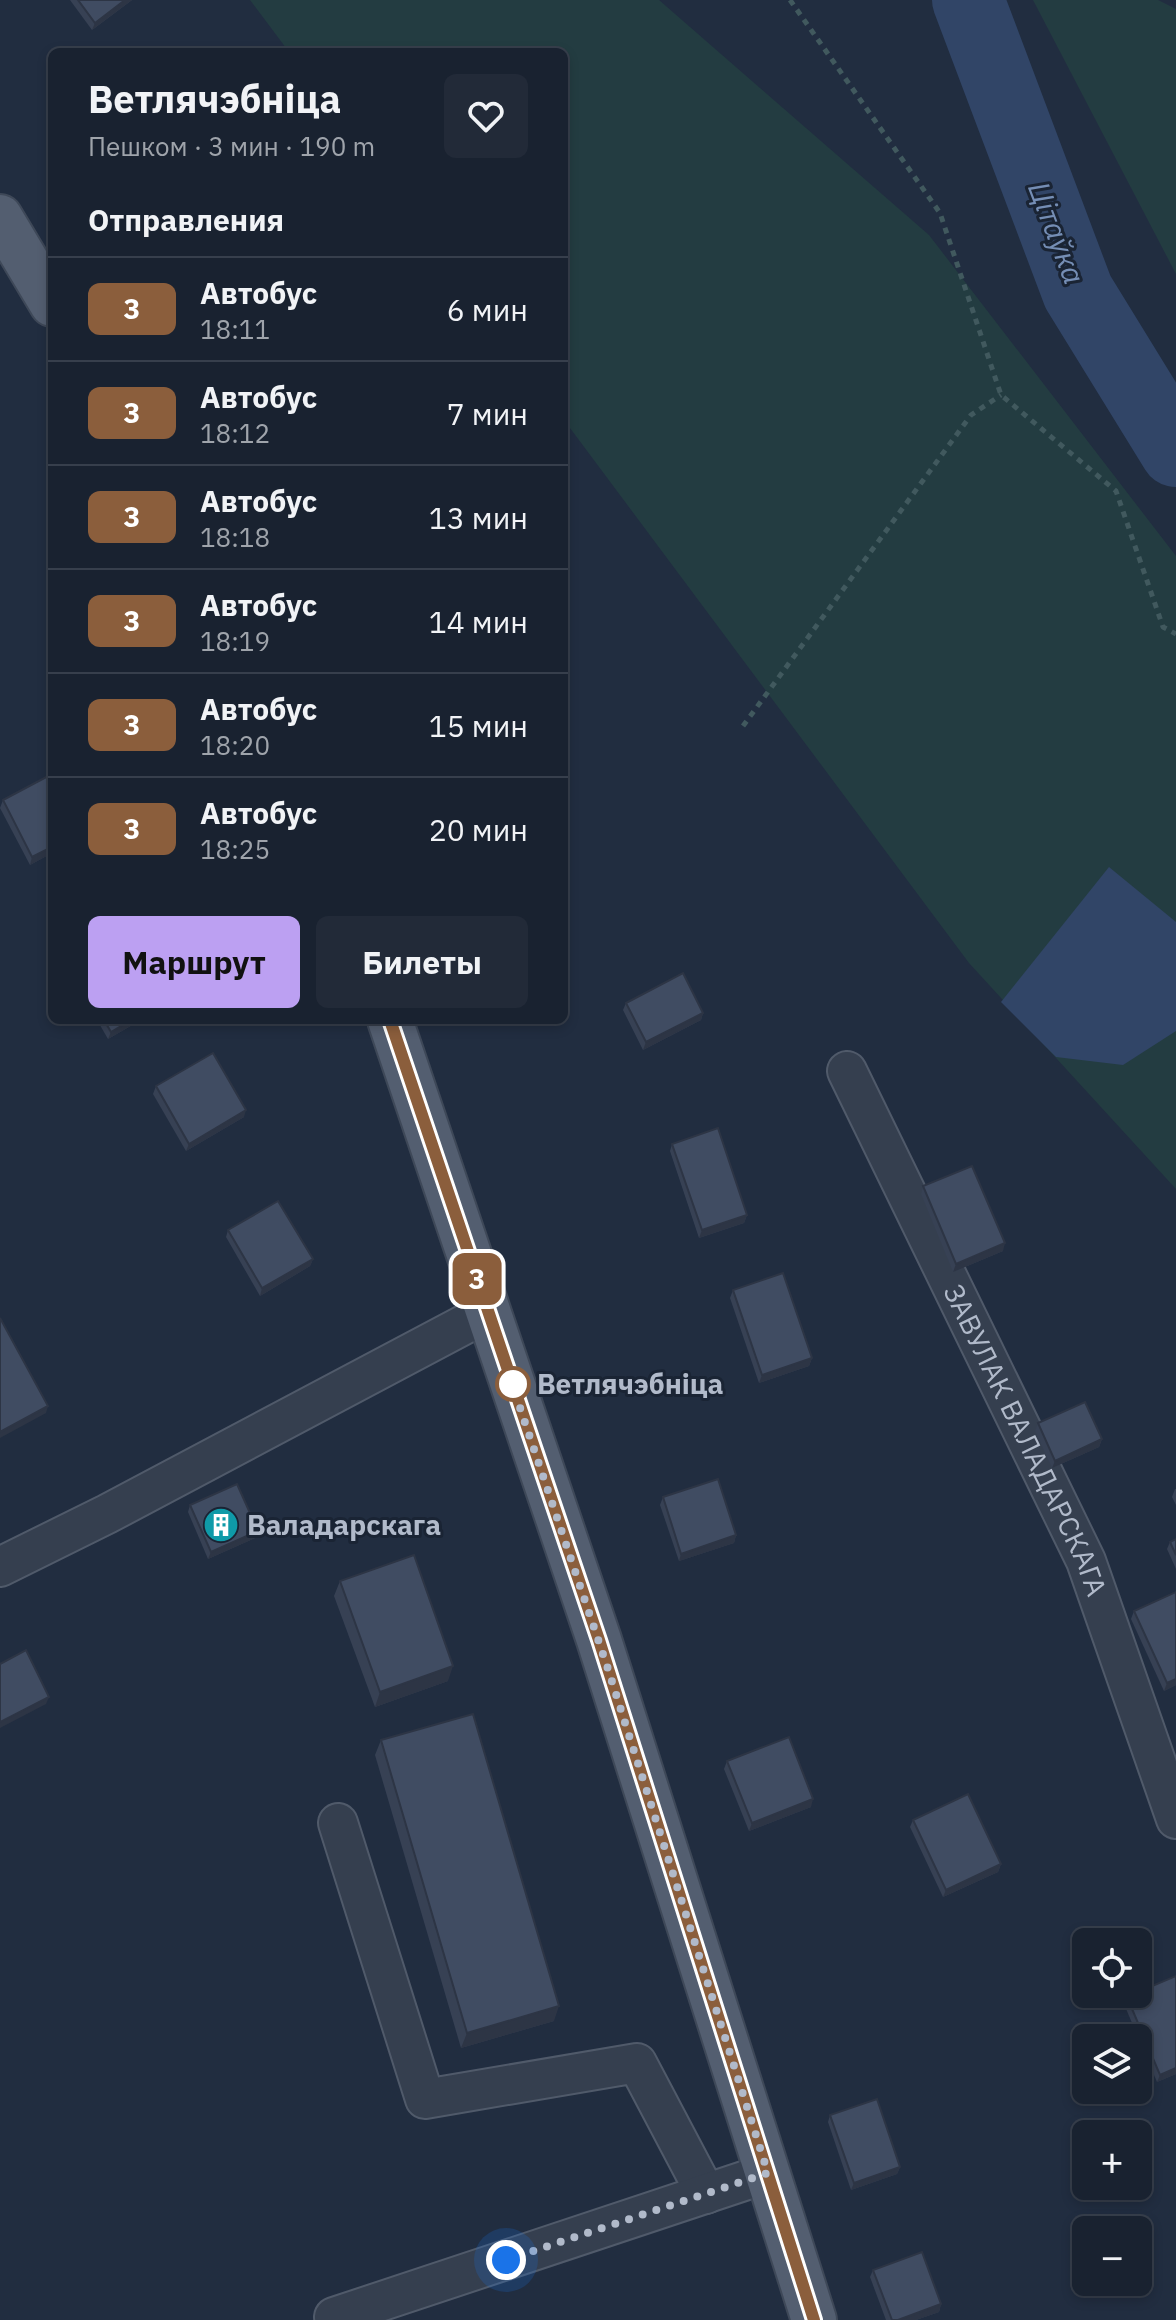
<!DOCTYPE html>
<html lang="ru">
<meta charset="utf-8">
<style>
:root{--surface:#192230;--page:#222a38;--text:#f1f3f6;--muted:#9fa4ab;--line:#373f4c;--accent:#bca0f2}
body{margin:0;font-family:"IBM Plex Sans",sans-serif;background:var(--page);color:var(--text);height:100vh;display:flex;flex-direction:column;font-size:30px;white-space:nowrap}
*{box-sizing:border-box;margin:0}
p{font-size:26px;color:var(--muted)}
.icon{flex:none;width:44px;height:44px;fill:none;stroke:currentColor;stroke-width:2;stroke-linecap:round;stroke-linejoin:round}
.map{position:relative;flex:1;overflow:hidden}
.sheet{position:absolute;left:48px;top:48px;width:520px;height:976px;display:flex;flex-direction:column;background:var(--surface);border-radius:12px;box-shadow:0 4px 12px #0003,0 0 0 2px var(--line)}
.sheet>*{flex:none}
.badge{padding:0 16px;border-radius:12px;font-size:28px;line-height:52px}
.buttons{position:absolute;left:1072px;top:1928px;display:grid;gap:16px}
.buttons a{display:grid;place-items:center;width:80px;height:80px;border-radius:12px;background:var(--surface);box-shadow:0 4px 12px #0003,0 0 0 2px var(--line);font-size:40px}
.you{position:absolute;width:40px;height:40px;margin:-20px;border:6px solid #fff;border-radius:50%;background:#1a73e8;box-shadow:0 0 0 12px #1a73e833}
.map>.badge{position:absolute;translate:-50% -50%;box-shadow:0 0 0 4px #fff}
h2{padding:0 40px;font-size:30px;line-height:72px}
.round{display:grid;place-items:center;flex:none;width:84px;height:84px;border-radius:12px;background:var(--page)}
.overview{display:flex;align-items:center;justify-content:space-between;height:136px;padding:0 40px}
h1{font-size:38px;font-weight:700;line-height:60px}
.primary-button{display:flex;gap:16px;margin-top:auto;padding:16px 40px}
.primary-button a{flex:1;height:92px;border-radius:12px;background:var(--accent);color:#111;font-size:32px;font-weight:700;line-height:92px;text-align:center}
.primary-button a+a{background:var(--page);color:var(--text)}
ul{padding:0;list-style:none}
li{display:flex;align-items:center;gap:24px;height:104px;padding:0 40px;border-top:2px solid var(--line)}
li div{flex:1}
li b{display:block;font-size:30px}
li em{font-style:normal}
li .badge{min-width:88px;font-weight:700;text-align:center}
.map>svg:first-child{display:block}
</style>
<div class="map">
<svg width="1176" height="2320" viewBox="0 0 1176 2320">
<rect width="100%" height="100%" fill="#212d40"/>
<g fill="#233c41">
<polygon points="250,0 659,0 929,235 1176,556 1176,1189 969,963 564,420 564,52 289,52"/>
<polygon points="1033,0 1158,0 1176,9 1176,274"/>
</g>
<polygon fill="#314567" points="1109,867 1176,922 1176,1031 1123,1065 1056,1057 1001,1002"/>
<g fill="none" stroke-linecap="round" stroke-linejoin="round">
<polyline stroke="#314567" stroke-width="72" points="968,0 1078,292 1176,451"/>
<defs>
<g id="minor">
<path id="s1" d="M 847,1071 L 1086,1561 L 1176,1819"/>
<polyline points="0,1567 107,1514 488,1312"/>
<polyline points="338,1823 425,2099 637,2063 706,2194"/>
<polyline points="334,2317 768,2173"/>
</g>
<g id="major">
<polyline points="0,217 52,304"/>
<polyline points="390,1020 599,1640 814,2320"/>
</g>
</defs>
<use href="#minor" stroke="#505a6a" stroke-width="42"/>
<use href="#major" stroke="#3e4858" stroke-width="48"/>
<g stroke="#41595e" stroke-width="5" stroke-dasharray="6 6" stroke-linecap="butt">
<polyline points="790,0 940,213 1001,395 1116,491 1163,627 1176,634"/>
<polyline points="743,726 971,415 1001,395"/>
</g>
<use href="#minor" stroke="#353f4f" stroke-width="38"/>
<use href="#major" stroke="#535e70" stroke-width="44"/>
</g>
<g fill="#374154">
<polygon points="70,0 132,0 92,30"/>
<polygon points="3,800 52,853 30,865 0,808"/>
<polygon points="626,1003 703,1013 701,1020 643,1050 623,1010"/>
<polygon points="97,1020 141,1020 108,1039"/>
<polygon points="156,1086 244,1117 186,1151 153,1094"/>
<polygon points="672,1144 747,1215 744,1223 699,1238 670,1151"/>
<polygon points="923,1186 1003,1251 953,1272 921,1194"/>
<polygon points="228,1230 313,1259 310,1266 260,1296 226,1237"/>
<polygon points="733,1290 812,1358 809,1366 759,1383 730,1298"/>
<polygon points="1038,1423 1102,1439 1099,1447 1052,1468 1035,1431"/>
<polygon points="1175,1489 1176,1489 1176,1505 1172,1497"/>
<polygon points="663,1497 736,1535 734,1543 679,1561 660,1505"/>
<polygon points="190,1505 255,1538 208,1559 188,1512"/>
<polygon points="1176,1539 1176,1569 1167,1549 1170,1542"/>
<polygon points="340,1581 448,1681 375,1707 334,1596"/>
<polygon points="1176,1592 1176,1685 1164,1691 1131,1619 1134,1611"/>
<polygon points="381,1740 554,2021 461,2048 375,1755"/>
<polygon points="727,1761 811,1807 749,1831 724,1769"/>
<polygon points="913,1820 1001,1864 998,1872 943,1897 910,1827"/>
<polygon points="1127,1997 1176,2074 1157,2082 1124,2004"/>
<polygon points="830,2115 900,2167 897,2174 851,2190 828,2122"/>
<polygon points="873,2270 941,2304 939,2312 916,2320 886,2320 870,2277"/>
</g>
<g fill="#2d3545">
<polygon points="125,0 132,0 92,30 95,23"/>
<polygon points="52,847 52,853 30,865 32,857"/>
<polygon points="703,1013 701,1020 643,1050 646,1042"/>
<polygon points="131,1020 141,1020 108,1039 111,1032"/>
<polygon points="246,1110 244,1117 186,1151 189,1144"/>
<polygon points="747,1215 744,1223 699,1238 702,1230"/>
<polygon points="1005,1243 1003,1251 953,1272 956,1264"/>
<polygon points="313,1259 310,1266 260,1296 262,1288"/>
<polygon points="812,1358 809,1366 759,1383 762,1375"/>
<polygon points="48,1406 46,1413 0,1438 0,1432"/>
<polygon points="1102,1439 1099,1447 1052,1468 1055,1461"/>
<polygon points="258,1531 255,1538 208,1559 211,1552"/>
<polygon points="736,1535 734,1543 679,1561 681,1554"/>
<polygon points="453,1666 448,1681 375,1707 380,1692"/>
<polygon points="1176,1679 1176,1685 1164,1691 1167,1683"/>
<polygon points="49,1697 46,1704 0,1728 0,1722"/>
<polygon points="813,1799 811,1807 749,1831 752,1823"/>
<polygon points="1001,1864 998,1872 943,1897 946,1890"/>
<polygon points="559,2006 554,2021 461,2048 467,2033"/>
<polygon points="1176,2068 1176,2074 1157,2082 1160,2075"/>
<polygon points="900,2167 897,2174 851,2190 854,2183"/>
<polygon points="941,2304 939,2312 916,2320 898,2320"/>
</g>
<g fill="#404c62" stroke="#2d3545" stroke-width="2">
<polygon points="78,0 125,0 95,23"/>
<polygon points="52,774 52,847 32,857 3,800"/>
<polygon points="683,973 703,1013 646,1042 626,1003"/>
<polygon points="104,1020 131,1020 111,1032"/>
<polygon points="213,1053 246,1110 189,1144 156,1086"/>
<polygon points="718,1128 747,1215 702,1230 672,1144"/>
<polygon points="972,1166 1005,1243 956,1264 923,1186"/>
<polygon points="278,1201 313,1259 262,1288 228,1230"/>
<polygon points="783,1273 812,1358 762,1375 733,1290"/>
<polygon points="0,1318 48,1406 0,1432"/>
<polygon points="1085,1402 1102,1439 1055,1461 1038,1423"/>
<polygon points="718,1479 736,1535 681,1554 663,1497"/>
<polygon points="237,1484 258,1531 211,1552 190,1505"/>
<polygon points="1176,1539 1176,1555 1170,1542"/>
<polygon points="414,1555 453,1666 380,1692 340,1581"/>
<polygon points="1176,1592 1176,1679 1167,1683 1134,1611"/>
<polygon points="26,1650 49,1697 0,1722 0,1664"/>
<polygon points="473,1714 559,2006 467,2033 381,1740"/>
<polygon points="789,1737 813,1799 752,1823 727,1761"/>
<polygon points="968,1794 1001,1864 946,1890 913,1820"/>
<polygon points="1176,1976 1176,2068 1160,2075 1127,1997 1134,1994 1138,1994 1138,1992"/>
<polygon points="877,2099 900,2167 854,2183 830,2115"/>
<polygon points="922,2252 941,2304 898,2320 892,2320 873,2270"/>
</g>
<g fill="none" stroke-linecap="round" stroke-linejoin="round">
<defs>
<polyline id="line" points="390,1020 599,1640 814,2320"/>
</defs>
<use href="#line" stroke="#fff" stroke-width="18"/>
<use href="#line" stroke="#8b5e3c" stroke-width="12"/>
<polyline stroke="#b1baca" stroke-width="8" stroke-dasharray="0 14.4" points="506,2260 768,2173 608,1669 508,1372 513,1384"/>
</g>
<defs>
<symbol id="building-disc" viewBox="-11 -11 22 22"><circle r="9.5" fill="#0f9aa8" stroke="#1a2434"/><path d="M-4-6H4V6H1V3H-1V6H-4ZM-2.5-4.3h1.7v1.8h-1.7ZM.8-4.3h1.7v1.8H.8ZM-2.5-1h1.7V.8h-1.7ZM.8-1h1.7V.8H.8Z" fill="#fff"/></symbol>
</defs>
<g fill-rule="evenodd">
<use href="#building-disc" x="201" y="1505" width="40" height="40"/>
</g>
<circle fill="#fff" stroke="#8b5e3c" stroke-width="4" cx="513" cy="1384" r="16"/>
<g text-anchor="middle" stroke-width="6" stroke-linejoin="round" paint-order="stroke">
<g font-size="28" font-weight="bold" fill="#b1baca" stroke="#1a2434" text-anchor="start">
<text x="537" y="1394">Ветлячэбніца</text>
</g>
<g font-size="28" fill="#b1baca" stroke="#1a2434">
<text dy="10" stroke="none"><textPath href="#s1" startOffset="410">ЗАВУЛАК ВАЛАДАРСКАГА</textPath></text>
</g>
<g font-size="28" font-weight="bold" fill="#b1baca" stroke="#1a2434" text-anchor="start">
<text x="247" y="1535">Валадарскага</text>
</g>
<g font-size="30" font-style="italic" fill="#758eb5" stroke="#1a2434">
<text transform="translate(1056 233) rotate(69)" y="10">Цітаўка</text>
</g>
</g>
</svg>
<div class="buttons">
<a><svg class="icon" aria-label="locate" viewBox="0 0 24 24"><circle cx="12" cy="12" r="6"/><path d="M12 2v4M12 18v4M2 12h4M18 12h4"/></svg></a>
<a><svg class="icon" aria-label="layers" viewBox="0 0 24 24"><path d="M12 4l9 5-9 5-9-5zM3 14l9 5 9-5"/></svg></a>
<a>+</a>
<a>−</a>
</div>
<div class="you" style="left:506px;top:2260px"></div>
<b class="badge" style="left:477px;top:1279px;background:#8b5e3c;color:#fff">3</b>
<section class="sheet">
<div class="overview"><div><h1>Ветлячэбніца</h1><p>Пешком · 3 мин · 190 m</p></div><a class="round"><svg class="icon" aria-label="heart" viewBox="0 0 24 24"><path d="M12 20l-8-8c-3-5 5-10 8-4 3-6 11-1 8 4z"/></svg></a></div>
<h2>Отправления</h2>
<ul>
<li><span class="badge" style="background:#8b5e3c;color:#fff">3</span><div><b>Автобус</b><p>18:11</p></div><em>6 мин</em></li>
<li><span class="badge" style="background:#8b5e3c;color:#fff">3</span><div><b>Автобус</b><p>18:12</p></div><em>7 мин</em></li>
<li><span class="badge" style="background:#8b5e3c;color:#fff">3</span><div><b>Автобус</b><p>18:18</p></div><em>13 мин</em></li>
<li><span class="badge" style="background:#8b5e3c;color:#fff">3</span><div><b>Автобус</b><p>18:19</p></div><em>14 мин</em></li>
<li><span class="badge" style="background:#8b5e3c;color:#fff">3</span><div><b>Автобус</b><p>18:20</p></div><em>15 мин</em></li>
<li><span class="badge" style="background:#8b5e3c;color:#fff">3</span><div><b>Автобус</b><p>18:25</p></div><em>20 мин</em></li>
</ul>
<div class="primary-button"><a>Маршрут</a><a>Билеты</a></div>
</section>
</div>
